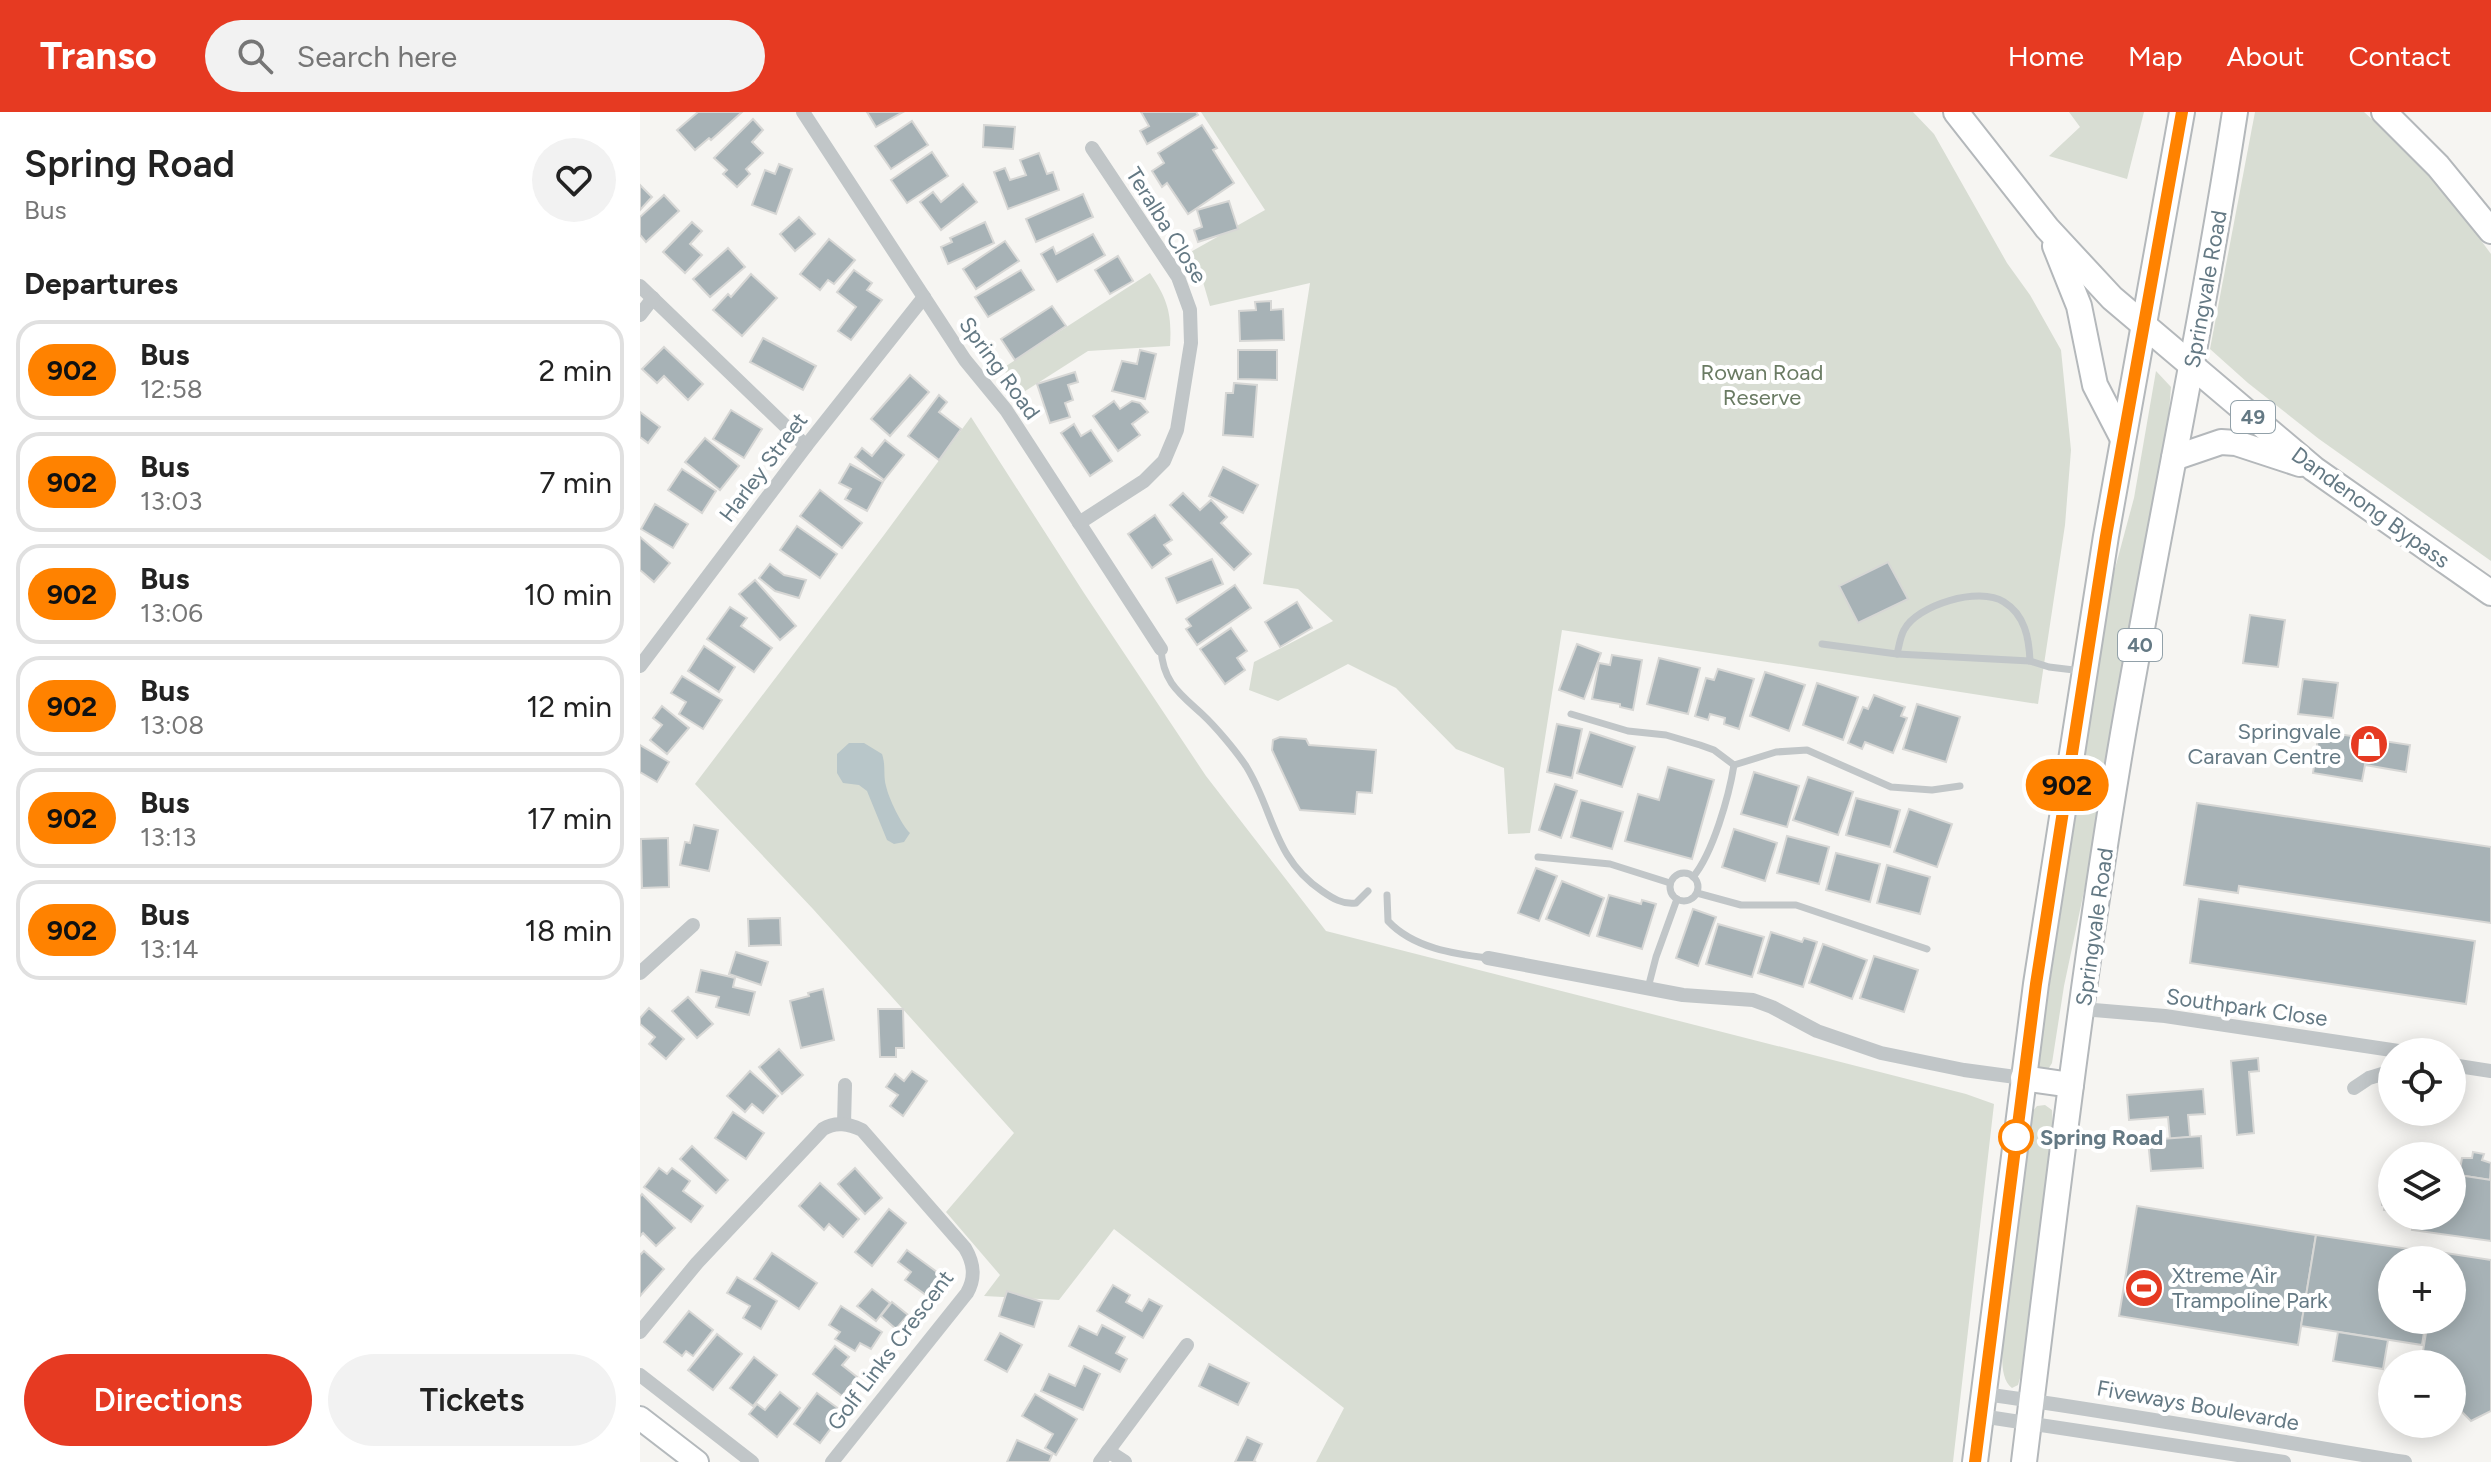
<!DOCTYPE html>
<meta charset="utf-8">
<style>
:root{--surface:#fff;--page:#f2f2f2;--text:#222;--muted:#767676;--line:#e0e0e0;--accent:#e63a22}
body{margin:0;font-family:Figtree,sans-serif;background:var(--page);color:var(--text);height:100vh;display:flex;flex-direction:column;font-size:30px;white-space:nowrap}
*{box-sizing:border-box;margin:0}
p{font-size:26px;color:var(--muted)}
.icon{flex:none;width:44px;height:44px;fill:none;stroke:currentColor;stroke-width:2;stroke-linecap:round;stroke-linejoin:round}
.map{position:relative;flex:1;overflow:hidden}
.sheet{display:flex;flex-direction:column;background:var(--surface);width:640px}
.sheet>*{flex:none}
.badge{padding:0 16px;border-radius:26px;font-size:28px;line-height:52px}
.tools{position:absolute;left:1738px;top:926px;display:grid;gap:16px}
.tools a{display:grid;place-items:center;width:88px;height:88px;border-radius:50%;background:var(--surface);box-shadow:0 4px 20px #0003;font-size:40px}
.map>.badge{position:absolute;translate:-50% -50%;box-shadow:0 0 0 4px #fff}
h2{padding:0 24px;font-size:30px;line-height:72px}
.round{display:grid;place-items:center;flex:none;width:84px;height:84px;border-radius:42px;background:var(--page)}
.head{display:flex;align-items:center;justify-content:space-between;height:136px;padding:0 24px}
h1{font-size:38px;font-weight:600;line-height:60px}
.primary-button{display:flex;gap:16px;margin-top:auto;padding:16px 24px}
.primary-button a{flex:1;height:92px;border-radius:48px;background:var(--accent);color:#fff;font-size:32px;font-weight:600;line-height:92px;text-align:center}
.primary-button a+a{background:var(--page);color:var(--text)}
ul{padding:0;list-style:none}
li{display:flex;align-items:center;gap:24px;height:100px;margin:0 16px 12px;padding:0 8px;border:4px solid var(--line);border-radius:24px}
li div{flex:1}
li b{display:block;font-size:30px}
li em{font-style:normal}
li .badge{min-width:88px;font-weight:700;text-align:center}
header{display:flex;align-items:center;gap:48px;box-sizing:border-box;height:112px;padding:0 40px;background:var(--accent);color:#fff}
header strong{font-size:38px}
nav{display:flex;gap:44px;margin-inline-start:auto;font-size:28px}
.search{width:560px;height:72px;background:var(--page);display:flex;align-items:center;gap:20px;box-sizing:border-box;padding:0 28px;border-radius:44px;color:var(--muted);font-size:30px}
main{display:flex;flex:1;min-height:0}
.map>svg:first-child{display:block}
</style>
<header>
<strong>Transo</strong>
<div class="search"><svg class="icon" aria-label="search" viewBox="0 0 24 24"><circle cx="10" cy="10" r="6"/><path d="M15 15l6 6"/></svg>Search here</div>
<nav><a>Home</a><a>Map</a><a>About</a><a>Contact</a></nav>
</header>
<main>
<section class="sheet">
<div class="head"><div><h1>Spring Road</h1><p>Bus</p></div><a class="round"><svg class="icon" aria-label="heart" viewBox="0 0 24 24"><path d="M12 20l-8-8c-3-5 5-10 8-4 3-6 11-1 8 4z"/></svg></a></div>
<h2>Departures</h2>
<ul>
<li><span class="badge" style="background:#ff8200;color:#111">902</span><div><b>Bus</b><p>12:58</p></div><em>2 min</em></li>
<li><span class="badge" style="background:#ff8200;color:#111">902</span><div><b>Bus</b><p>13:03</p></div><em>7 min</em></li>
<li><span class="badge" style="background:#ff8200;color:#111">902</span><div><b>Bus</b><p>13:06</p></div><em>10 min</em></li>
<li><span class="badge" style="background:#ff8200;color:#111">902</span><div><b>Bus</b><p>13:08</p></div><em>12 min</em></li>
<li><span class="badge" style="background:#ff8200;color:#111">902</span><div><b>Bus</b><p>13:13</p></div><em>17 min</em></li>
<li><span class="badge" style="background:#ff8200;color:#111">902</span><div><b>Bus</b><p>13:14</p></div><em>18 min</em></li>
</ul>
<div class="primary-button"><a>Directions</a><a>Tickets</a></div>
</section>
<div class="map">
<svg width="1851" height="1350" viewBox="0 0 1851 1350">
<rect width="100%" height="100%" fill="#f6f5f2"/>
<g fill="#d8ddd3">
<polygon points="561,0 1273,0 1294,22 1367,151 1390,183 1421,238 1431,338 1425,413 1398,592 922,518 890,721 868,722 864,656 816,637 756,576 708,552 638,589 609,578 614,550 693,509 658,477 623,472 670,171 570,194 563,170 547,142 625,98"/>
<polygon points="1429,0 1504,0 1487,67 1409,44 1440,15"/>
<polygon points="1615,0 1724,0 1763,35 1791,66 1820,100 1851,142 1851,449 1679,327 1608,271 1570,237"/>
<path d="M 510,161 C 528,188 532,202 530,234 L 448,239 L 379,283 L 363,256 Z"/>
<polygon points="1516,259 1531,275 1529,300 1479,574 1447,765 1424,874 1412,951 1407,959 1399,957 1398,953 1401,928 1473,464 1494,386"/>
<polygon points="331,305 444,481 566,664 686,819 1326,982 1354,992 1313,1350 676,1350 704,1296 474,1117 419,1188 344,1184 360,1163 306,1100 374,1021 173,797 55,672 244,423"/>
<path d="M 1405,993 L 1412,998 L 1413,1015 L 1381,1263 L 1378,1273 L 1372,1276 C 1360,1267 1362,1244 1363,1228 L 1392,1000 L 1397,994 Z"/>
</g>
<path fill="#b8c6c9" d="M 209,631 L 224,631 L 242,642 C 246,654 243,663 246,674 C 249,687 261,712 270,721 L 264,730 L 254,732 L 247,728 L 227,679 L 219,673 L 203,671 L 197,661 L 197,642 Z"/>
<g fill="#a7b2b6" stroke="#d7d7d5" stroke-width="2">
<polygon points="58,0 102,0 71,28 69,26 55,38 37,18"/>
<polygon points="227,0 263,0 236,15"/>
<polygon points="501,0 556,0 558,3 507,32 500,19 509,14"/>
<polygon points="113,7 123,18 112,30 123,41 106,57 110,62 97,75 83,62 87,58 74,46"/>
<polygon points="272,9 288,33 251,57 235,34"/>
<polygon points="344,13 375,15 373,37 343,35"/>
<polygon points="562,13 577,36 573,38 594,71 548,102 527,71 522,75 512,59 524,51 518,41"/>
<polygon points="292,40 308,64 267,91 251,68"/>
<polygon points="399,41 407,62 413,60 419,78 368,97 354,60 365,56 370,68 386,63 380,48"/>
<polygon points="139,52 152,57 136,102 112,93 125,58 135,62"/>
<polygon points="323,72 337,90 301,118 280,90 293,80 301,90"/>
<polygon points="0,73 12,85 0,98"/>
<polygon points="443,82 453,105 396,130 386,107"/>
<polygon points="24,83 39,99 6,130 0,123 0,105"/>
<polygon points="589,89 598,117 558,130 554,118 562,115 557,98"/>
<polygon points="159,105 175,122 155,139 140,122"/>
<polygon points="52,110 62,119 50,132 62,143 45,161 23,140"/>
<polygon points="345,110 354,131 308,152 301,135 312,130 310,126"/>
<polygon points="453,122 465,143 417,170 401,142 413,135 416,142"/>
<polygon points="189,127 215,148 194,172 188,168 180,178 160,162"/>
<polygon points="365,129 379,149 336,177 323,157"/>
<polygon points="88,136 105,155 70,185 53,167"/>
<polygon points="478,144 493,169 470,182 455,158"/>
<polygon points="214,158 232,171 227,178 242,188 211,228 198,219 216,195 197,180"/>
<polygon points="381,158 394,178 348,205 335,185"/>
<polygon points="111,162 137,186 102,224 73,198 88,182 91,185"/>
<polygon points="631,189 631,198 643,197 644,228 600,229 599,199 616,198 615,190"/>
<polygon points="412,194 426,214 375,248 361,227"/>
<polygon points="123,226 176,254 163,278 110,250"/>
<polygon points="24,235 63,272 48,288 24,264 17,271 2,257"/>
<polygon points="500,238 516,242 505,287 472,279 482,249 497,252"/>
<polygon points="598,238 637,238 637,268 598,267"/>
<polygon points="435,260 438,270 428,273 433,288 425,291 430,305 410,311 397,272"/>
<polygon points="270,263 289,280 250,324 231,307"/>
<polygon points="594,271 617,273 613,325 583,323 586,281 593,281"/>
<polygon points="299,283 307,290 299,300 321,317 299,348 268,324"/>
<polygon points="474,289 480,297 492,289 500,291 508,300 492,312 500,323 478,339 453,304"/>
<polygon points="91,298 122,317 104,346 73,327"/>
<polygon points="0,300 20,315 8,331 0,325"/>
<polygon points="434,312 441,324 451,318 472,349 450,364 421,321"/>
<polygon points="65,326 99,354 80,378 45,350"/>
<polygon points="245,328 264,343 244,368 215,345 222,336 232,344"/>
<polygon points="210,352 243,370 227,399 205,387 211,377 199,371"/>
<polygon points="583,355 618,373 603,401 569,384"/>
<polygon points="42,357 76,379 62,401 28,378"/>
<polygon points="180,378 222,411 202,436 160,404"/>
<polygon points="543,381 560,398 571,388 587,405 581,411 611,442 594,458 530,393"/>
<polygon points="15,392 48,412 33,436 1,417"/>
<polygon points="515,403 532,428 524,433 531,442 512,456 488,422"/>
<polygon points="157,414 197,442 180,466 140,438"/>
<polygon points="0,425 30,451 14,470 0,458"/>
<polygon points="572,447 583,472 537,491 526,466"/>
<polygon points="1248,450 1268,487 1218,511 1199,474"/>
<polygon points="130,452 144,463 166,468 159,486 135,479 119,466"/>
<polygon points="115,468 156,514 140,528 99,482"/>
<polygon points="595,473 611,496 557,533 546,517 551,514 546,507"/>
<polygon points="657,490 672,516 640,535 625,510"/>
<polygon points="90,495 107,506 101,514 132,536 114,560 67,527"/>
<polygon points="1610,503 1645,508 1638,555 1603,551"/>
<polygon points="591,516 607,539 597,546 605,558 585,572 560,537"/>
<polygon points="937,532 961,541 944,587 919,578"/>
<polygon points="64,534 95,555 79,580 48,559"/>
<polygon points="972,543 1002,548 993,598 980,595 980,592 952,587 959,551 970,553"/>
<polygon points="1019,546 1060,556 1048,602 1007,592"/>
<polygon points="1078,557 1114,567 1099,617 1084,612 1085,606 1070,602 1068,608 1055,604 1066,566 1074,568"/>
<polygon points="1125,560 1165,573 1149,619 1110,604"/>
<polygon points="42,564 82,588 63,617 39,602 46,590 31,581"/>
<polygon points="1663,567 1698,571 1693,606 1658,602"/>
<polygon points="1177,571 1218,585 1203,628 1163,613"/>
<polygon points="1234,583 1265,595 1261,604 1267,606 1253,641 1225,630 1222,637 1208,631 1223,595 1228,597"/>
<polygon points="1277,592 1320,605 1306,650 1263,637"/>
<polygon points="22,594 49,616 27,642 10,628 22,613 13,606"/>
<polygon points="917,612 942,617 932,666 907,660"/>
<polygon points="1679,619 1770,633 1766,660 1725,653 1722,669 1673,661"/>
<polygon points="950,620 995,635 982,675 937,661"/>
<polygon points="640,625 666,627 669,633 736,638 732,681 717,680 715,702 660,698 632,638 633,628"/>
<polygon points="0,633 29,650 17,670 0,660"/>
<polygon points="1028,655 1074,668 1052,747 985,729 998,682 1019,688"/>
<polygon points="1114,660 1159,674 1147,715 1101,702"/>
<polygon points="1168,665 1213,680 1198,723 1153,708"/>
<polygon points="915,672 937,679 921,726 899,718"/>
<polygon points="1216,686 1260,698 1250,735 1206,723"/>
<polygon points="941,688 983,700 972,737 931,725"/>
<polygon points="1557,691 1851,735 1851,811 1599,774 1598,781 1544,773"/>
<polygon points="1269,697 1312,712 1297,755 1254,740"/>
<polygon points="54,713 78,718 69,759 40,753 45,730 50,731"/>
<polygon points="1094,717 1137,731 1125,769 1082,755"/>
<polygon points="1147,724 1189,735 1179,772 1137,761"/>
<polygon points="28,726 29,775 2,776 1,727"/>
<polygon points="1196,741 1240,752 1230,790 1186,778"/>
<polygon points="1247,753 1290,765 1280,802 1237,791"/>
<polygon points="896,756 917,764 899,809 878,801"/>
<polygon points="922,769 964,786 949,824 906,807"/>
<polygon points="969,783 1001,792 1002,788 1016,792 1002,837 957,824"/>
<polygon points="1559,787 1835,829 1826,892 1550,851"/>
<polygon points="1053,797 1076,805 1058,854 1036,846"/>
<polygon points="140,806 141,833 109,834 108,807"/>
<polygon points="1078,812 1124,825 1112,865 1066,852"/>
<polygon points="1131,820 1162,830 1164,826 1177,830 1163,875 1118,861"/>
<polygon points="1183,832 1227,848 1212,887 1169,871"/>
<polygon points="96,840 128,850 121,873 89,862"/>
<polygon points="1234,844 1278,858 1264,900 1220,886"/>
<polygon points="61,858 95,866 93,875 115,880 109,903 76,895 79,885 56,880"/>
<polygon points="183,877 194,928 161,936 150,889 169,884 168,881"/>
<polygon points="48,885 73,912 57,926 32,899"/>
<polygon points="9,896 44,927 26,947 9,932 15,925 0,912 0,906"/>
<polygon points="238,897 263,897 264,936 256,936 256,945 240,945"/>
<polygon points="139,937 163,963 142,982 119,955"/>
<polygon points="1618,946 1619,959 1609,960 1614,1021 1597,1023 1591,949"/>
<polygon points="110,959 138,984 123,1001 112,992 105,1000 87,984"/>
<polygon points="272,959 287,969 263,1004 250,994 258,983 246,975 255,962 264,969"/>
<polygon points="1563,977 1565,1002 1548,1003 1550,1025 1530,1027 1528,1005 1489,1008 1487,983"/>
<polygon points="93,1000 124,1021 106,1047 75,1026"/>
<polygon points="1561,1024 1563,1056 1511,1059 1508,1028"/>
<polygon points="52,1034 88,1068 76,1081 40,1047"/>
<polygon points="1833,1040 1844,1042 1842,1048 1851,1051 1850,1068 1819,1063 1822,1046 1832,1046"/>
<polygon points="1752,1049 1752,1099 1744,1098 1745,1093 1742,1093 1741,1079 1743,1063"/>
<polygon points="19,1056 27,1062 32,1056 50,1069 43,1079 63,1094 51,1110 4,1075"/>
<polygon points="215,1056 242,1086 225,1102 198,1072"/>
<polygon points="1812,1062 1851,1068 1851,1129 1772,1118 1775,1104 1812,1104"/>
<polygon points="180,1071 219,1107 203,1125 189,1112 184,1118 159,1094"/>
<polygon points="2,1082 35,1116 16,1134 3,1121 0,1124 0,1085"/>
<polygon points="1497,1094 1676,1123 1658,1233 1479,1204"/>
<polygon points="249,1097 266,1111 232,1154 215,1140"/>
<polygon points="1676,1123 1796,1141 1795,1148 1752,1148 1752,1208 1786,1208 1782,1233 1661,1214"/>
<polygon points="267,1138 301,1163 286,1183 265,1168 271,1160 258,1150"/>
<polygon points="4,1139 24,1157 0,1184 0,1143"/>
<polygon points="1799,1140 1851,1148 1851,1299 1831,1309 1813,1291 1818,1264 1812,1263 1812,1252 1781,1252 1788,1208 1812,1208 1812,1148 1798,1148"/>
<polygon points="132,1141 177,1171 159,1197 114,1167"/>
<polygon points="97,1165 137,1189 121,1217 103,1206 110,1194 87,1181"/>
<polygon points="473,1173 490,1183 486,1190 502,1199 509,1187 522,1194 503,1226 457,1199"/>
<polygon points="232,1177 250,1191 236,1209 217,1194"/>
<polygon points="367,1179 402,1190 394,1215 359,1204"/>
<polygon points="252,1190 268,1203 256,1217 241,1204"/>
<polygon points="201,1194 242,1220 231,1237 220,1231 215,1239 195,1227 200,1220 189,1213"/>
<polygon points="49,1199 73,1218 53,1244 46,1239 42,1244 24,1230"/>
<polygon points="462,1213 485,1225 476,1241 487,1247 480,1260 429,1234 439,1214 457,1223"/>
<polygon points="1698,1220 1748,1228 1743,1257 1693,1249"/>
<polygon points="360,1221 382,1233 367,1260 345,1248"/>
<polygon points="77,1222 102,1242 73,1278 48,1258"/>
<polygon points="195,1234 209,1245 202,1253 217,1265 202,1284 173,1262"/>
<polygon points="114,1245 137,1263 113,1294 90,1276"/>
<polygon points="569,1252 609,1271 598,1293 559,1274"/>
<polygon points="444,1254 460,1262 443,1298 401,1279 409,1262 435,1274"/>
<polygon points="140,1280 160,1296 137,1325 109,1302 117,1292 125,1298"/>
<polygon points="177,1281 203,1300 180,1331 154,1312"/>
<polygon points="395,1282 437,1307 416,1343 405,1336 413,1322 382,1304"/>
<polygon points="607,1325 622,1332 614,1349 616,1350 595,1350"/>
<polygon points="377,1328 412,1343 409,1350 367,1350"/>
</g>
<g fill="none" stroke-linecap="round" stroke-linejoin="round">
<defs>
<polyline id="primary" points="0,1306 57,1350"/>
<g id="trunk">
<polyline points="1316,0 1407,116 1472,186 1674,357 1851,481"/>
<polyline points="1744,0 1798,54 1851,119"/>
<polyline points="1415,134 1439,194 1455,273 1483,327"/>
<polyline points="1534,346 1581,330 1596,331 1660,352"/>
<polyline points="1383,966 1431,973"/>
<polyline points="1335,1350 1396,872 1466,424 1542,0"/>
<path d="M 1384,1350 C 1414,1107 1442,863 1483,622 C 1519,414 1563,208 1595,0"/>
</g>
</defs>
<use href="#primary" stroke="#b4b9bc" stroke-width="26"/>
<use href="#trunk" stroke="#b4b8bb" stroke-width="28"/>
<g stroke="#c1c6c8" stroke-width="7">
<polyline points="1182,532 1257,542 1390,549 1409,555 1442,559"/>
<path d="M 521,537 C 523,570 539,581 562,602 C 576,615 596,639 606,654 C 634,699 633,746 682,779 C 692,786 703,793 716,791 L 728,779"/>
<path d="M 1257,542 C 1259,535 1260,525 1264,518 C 1277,493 1339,474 1364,490 C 1385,503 1389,526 1390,549"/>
<polyline points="931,602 988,619 1026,623 1060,633 1074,638 1094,653"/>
<polyline points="1094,653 1136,640 1167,638 1251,675 1292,678 1320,674"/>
<polyline points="898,745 970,752 1030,771"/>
<circle cx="1044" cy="775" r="14"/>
<path d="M 1053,765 C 1073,741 1089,684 1094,653"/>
<polyline points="1057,781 1101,793 1156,793 1287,837"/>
<path d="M 747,783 L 748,809 C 773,836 814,842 848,846"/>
<polyline points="1008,876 1016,845 1037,787"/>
</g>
<g stroke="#c1c6c8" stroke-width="14">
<polyline points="163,0 325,248 366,298 521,537"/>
<polyline points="0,174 166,334"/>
<polyline points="0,203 13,186"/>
<polyline points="439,411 504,369 524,349 537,318 551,231 550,198 538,165 452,36"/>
<polyline points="0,554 166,334 284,185"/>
<polyline points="848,846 1043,883 1113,888 1132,895 1177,919 1241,941 1324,958 1383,966"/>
<polyline points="0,861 53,813"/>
<polyline points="1442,897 1525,904 1765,940"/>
<polyline points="1812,953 1851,959"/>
<polyline points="1714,976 1729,966 1752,959"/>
<polyline points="204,1012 205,973"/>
<path d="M 0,1220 L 57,1151 L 183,1017 C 196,1009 209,1012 222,1018 L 325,1136 C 334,1151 336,1165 327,1181 L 192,1350"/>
<polyline points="0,1263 112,1350"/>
<path d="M 1344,1282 C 1485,1301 1624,1327 1765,1350"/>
<polyline points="1341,1304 1644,1350"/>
<polyline points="468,1339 485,1350"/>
<polyline points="460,1350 547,1233"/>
</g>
<use href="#primary" stroke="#fff" stroke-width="22"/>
<use href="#trunk" stroke="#fff" stroke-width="24"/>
</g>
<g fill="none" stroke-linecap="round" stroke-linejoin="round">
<defs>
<polyline id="line" points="1335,1350 1396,872 1466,424 1542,0"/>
</defs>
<use href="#line" stroke="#fff" stroke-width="18"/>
<use href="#line" stroke="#ff8200" stroke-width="12"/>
</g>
<defs>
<symbol id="shop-disc" viewBox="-11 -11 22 22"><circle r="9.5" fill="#e63a22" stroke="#fff"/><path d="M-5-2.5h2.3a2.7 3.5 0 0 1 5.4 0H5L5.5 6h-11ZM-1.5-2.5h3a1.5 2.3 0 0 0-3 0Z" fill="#fff"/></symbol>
<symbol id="stadium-disc" viewBox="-11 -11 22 22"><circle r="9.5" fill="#e63a22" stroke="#fff"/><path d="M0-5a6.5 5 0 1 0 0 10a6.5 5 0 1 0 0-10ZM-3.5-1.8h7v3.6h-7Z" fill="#fff"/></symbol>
</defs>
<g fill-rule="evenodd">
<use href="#shop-disc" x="1707" y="610" width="44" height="44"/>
<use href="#stadium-disc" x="1482" y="1154" width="44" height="44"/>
</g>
<circle fill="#fff" stroke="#ff8200" stroke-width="4" cx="1376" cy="1025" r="16"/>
<g text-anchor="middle" stroke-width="8" stroke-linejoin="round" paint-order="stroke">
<g fill="#fff" stroke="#92a1a9" stroke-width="2">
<rect x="1591" y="289" width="44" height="32" rx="6"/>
<rect x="1478" y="517" width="44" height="32" rx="6"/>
</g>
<g font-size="20" font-weight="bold" fill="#647984">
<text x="1613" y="312">49</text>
<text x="1500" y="540">40</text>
</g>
<g font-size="22" fill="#647984" stroke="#fff">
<text transform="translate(527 113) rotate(58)" y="8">Teralba Close</text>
<text transform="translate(1565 177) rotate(-80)" y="8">Springvale Road</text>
<text transform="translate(360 256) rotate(54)" y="8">Spring Road</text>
<text transform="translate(123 355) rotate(-53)" y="8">Harley Street</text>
<text transform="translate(1731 395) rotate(36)" y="8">Dandenong Bypass</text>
<text transform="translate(1454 815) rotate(-82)" y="8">Springvale Road</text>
<text transform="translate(1607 895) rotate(8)" y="8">Southpark Close</text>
<text transform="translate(250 1238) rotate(-53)" y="8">Golf Links Crescent</text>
<text transform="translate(1558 1293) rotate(10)" y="8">Fiveways Boulevarde</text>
</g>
<g font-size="22" fill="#6a7b63" stroke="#fff">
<text x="1122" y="268">Rowan Road<tspan x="1122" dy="25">Reserve</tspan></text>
</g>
<g font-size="22" fill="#647984" stroke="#fff" text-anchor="end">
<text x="1701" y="627">Springvale<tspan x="1701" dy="25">Caravan Centre</tspan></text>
<text x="1532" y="1171" text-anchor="start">Xtreme Air<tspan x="1532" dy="25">Trampoline Park</tspan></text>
</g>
<g font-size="22" font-weight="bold" fill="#647984" stroke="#fff" text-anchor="start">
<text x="1400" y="1033">Spring Road</text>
</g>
</g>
</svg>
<div class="tools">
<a><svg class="icon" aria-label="locate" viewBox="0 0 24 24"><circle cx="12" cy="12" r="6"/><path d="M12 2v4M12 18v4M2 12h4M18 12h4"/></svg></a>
<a><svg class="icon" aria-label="layers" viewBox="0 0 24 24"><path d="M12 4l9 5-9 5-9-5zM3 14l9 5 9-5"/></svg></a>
<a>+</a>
<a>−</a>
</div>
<b class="badge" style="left:1427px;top:673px;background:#ff8200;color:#111">902</b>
</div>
</main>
